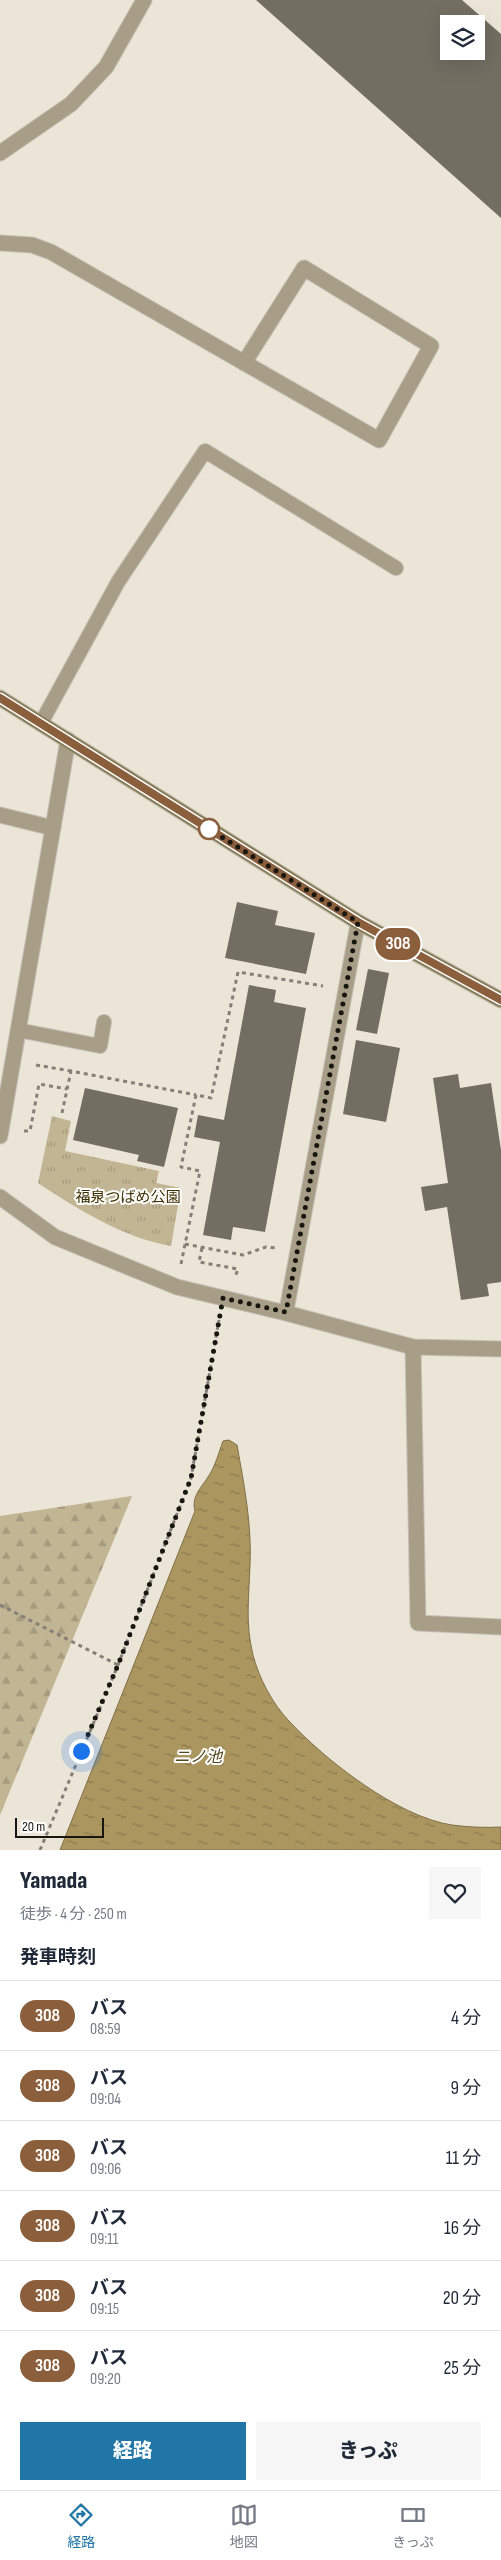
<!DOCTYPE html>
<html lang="ja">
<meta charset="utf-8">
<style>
:root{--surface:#fff;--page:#f6f6f7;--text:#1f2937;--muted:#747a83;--line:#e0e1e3;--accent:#2076a6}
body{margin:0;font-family:"Sofia Sans Condensed","Noto Sans JP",sans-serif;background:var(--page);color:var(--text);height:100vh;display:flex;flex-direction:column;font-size:19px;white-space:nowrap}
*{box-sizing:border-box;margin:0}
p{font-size:16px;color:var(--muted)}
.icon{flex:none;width:28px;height:28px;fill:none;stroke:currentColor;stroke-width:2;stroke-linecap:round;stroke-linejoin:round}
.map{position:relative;height:1850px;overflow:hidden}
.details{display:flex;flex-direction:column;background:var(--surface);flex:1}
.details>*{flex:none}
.badge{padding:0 10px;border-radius:16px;font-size:18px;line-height:32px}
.tools{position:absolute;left:440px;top:15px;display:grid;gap:10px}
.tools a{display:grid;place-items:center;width:45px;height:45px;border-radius:0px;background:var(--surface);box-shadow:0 5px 20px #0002;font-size:25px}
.scale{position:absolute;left:15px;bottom:12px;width:89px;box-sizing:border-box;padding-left:5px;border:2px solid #181611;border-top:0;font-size:14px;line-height:18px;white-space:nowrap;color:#181611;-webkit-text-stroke:4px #fff;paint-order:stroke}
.you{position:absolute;width:25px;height:25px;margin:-12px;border:4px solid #fff;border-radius:50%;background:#1a73e8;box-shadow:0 0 0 8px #1a73e833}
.map>.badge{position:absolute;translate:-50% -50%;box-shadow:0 0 0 2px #fff}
h2{padding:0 20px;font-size:19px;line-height:45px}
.round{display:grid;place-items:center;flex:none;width:52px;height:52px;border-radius:0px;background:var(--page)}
.headline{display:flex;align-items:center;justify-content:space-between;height:85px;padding:0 20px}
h1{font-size:24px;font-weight:800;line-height:38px}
.primary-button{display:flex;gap:10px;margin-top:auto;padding:10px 20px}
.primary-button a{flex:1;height:58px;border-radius:0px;background:var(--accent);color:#fff;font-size:20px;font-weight:800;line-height:58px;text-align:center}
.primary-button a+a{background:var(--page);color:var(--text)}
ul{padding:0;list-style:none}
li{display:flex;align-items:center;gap:15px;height:70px;padding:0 20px;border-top:1px solid var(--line)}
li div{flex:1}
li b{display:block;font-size:19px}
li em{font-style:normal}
li .badge{min-width:55px;font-weight:700;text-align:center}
.dock{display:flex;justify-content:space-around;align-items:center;height:70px;border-top:1px solid var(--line);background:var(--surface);font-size:14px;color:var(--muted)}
.dock a{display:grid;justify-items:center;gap:2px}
.dock .selected{color:var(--accent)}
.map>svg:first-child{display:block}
</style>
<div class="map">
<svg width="501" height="1850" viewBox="0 0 501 1850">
<defs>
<pattern id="forest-firs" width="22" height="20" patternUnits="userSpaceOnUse" patternTransform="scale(1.25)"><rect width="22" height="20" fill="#c2b594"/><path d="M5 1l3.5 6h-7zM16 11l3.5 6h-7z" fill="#a69b7f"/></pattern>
<pattern id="park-tufts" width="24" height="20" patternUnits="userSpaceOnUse" patternTransform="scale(1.25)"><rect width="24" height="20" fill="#c2b594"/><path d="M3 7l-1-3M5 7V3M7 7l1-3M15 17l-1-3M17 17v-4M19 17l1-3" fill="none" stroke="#a69b7f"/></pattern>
<pattern id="water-ripples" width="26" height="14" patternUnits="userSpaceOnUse" patternTransform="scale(1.25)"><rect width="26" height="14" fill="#ac9660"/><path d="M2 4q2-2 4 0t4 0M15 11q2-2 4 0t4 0" fill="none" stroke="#8b794e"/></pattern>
</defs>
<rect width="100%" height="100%" fill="#ebe5d7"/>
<polygon fill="url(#forest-firs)" points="132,1496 0,1815 0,1516"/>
<path fill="url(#park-tufts)" d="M 52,1116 L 71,1121 L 65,1151 L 159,1171 L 156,1183 L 181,1188 L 171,1246 C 124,1238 77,1209 38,1183 Z"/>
<path fill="url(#water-ripples)" stroke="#807048" d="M 229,1440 L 237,1445 C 244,1484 252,1525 250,1565 C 249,1597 245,1623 253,1655 C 259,1678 272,1703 289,1721 C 325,1760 398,1817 452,1825 C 467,1827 486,1828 501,1827 L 501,1850 L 60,1850 L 195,1511 C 191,1497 201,1488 208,1477 C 215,1467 219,1452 223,1441 Z"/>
<g fill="#736e62" fill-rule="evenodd">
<path d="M 256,0 L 462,0 L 501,34 L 501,218 ZM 449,24 L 476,24 L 476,51 L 449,51 Z"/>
<polygon points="237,902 278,911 275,925 315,933 306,974 225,958"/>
<polygon points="368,969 389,973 377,1034 356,1030"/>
<polygon points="249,985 276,990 274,1002 306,1008 265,1232 233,1227 231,1240 203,1235 220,1142 194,1137 198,1115 224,1120"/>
<polygon points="356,1040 400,1048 386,1122 343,1114"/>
<polygon points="458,1074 460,1088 491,1083 501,1150 501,1282 487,1284 489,1296 461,1300 447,1207 425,1211 421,1187 448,1183 433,1078"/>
<polygon points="85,1088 178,1108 164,1167 137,1161 139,1155 73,1140"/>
</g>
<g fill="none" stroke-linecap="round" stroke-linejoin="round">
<defs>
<g id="service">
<polyline points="41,723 118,582 205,451 396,568"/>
<polyline points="18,1030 100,1046 104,1022"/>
<polyline points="286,1313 358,922"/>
</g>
<g id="minor">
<polyline points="0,153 71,104 106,67 144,0"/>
<polyline points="0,243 32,245 51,252 379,440 431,346 304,268 244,363"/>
<polyline points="0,815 53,828"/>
<polyline points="0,1136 68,740"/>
<polyline points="0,1197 55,1237 177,1287 286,1313 413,1347 501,1349"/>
<polyline points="413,1347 418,1623 501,1627"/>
</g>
<polyline id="secondary" points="0,698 358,922 501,1000"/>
</defs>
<use href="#service" stroke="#c5c0b3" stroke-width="16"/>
<use href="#minor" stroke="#c5c0b3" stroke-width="17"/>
<use href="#secondary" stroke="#c5c0b3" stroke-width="17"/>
<g stroke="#848077" stroke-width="3" stroke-dasharray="4 4" stroke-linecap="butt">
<polyline points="36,1065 71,1071"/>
<polyline points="62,1113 71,1071 196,1095"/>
<polyline points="24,1131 30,1131 39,1084 67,1089"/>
<polyline points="185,1244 243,1255 266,1247 277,1248"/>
<polyline points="202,1248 199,1262 238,1269 235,1277"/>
<polyline points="181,1264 200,1171 181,1167 196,1095 211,1098 238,972 323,986"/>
<polyline points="0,1605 118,1665"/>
<polyline points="40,1850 118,1665 191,1478 219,1320"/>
</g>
<use href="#service" stroke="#a89e87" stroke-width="14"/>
<use href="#minor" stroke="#a89e87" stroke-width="15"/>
<use href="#secondary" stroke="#897c59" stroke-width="15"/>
</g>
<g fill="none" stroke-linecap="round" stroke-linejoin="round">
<defs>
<polyline id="line" points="0,698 358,922 501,1000"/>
</defs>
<use href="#line" stroke="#fff" stroke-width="11"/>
<use href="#line" stroke="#8b5e3c" stroke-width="8"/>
<polyline stroke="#181611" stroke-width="5" stroke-dasharray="0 9" points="81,1751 118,1665 191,1478 223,1298 286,1312 358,922 209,829"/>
</g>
<circle fill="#fff" stroke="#8b5e3c" stroke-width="2.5" cx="209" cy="829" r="10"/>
<g text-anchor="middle" stroke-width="4" stroke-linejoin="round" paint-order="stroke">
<g font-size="15" fill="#3e2f00" stroke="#fff">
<text x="128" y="1202">福泉つばめ公園</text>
</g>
<g font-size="16" font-style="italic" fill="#57471c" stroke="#fff">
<text x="198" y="1762">ニノ池</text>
</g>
</g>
</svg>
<div class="tools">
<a><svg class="icon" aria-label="layers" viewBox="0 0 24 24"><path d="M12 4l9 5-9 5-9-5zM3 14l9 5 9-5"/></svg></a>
</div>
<div class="scale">20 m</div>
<div class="you" style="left:81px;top:1751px"></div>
<b class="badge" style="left:398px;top:944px;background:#8b5e3c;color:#fff">308</b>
</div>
<section class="details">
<div class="headline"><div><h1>Yamada</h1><p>徒歩 · 4 分 · 250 m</p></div><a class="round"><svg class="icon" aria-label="heart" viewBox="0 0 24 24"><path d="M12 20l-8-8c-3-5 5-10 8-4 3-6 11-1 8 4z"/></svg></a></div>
<h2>発車時刻</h2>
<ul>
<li><span class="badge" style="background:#8b5e3c;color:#fff">308</span><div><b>バス</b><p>08:59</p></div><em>4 分</em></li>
<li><span class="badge" style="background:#8b5e3c;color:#fff">308</span><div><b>バス</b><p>09:04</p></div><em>9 分</em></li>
<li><span class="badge" style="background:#8b5e3c;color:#fff">308</span><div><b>バス</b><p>09:06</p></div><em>11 分</em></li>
<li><span class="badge" style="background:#8b5e3c;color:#fff">308</span><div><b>バス</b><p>09:11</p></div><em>16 分</em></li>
<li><span class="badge" style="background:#8b5e3c;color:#fff">308</span><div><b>バス</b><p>09:15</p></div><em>20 分</em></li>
<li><span class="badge" style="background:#8b5e3c;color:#fff">308</span><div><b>バス</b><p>09:20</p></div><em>25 分</em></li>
</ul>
<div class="primary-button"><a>経路</a><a>きっぷ</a></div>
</section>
<nav class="dock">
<a class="selected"><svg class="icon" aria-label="directions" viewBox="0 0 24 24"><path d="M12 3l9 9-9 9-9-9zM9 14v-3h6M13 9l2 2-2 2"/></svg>経路</a>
<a><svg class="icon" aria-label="map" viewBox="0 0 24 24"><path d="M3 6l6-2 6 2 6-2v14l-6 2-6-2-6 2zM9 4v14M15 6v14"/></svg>地図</a>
<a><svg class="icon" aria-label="tickets" viewBox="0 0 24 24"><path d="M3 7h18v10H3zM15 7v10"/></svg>きっぷ</a>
</nav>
